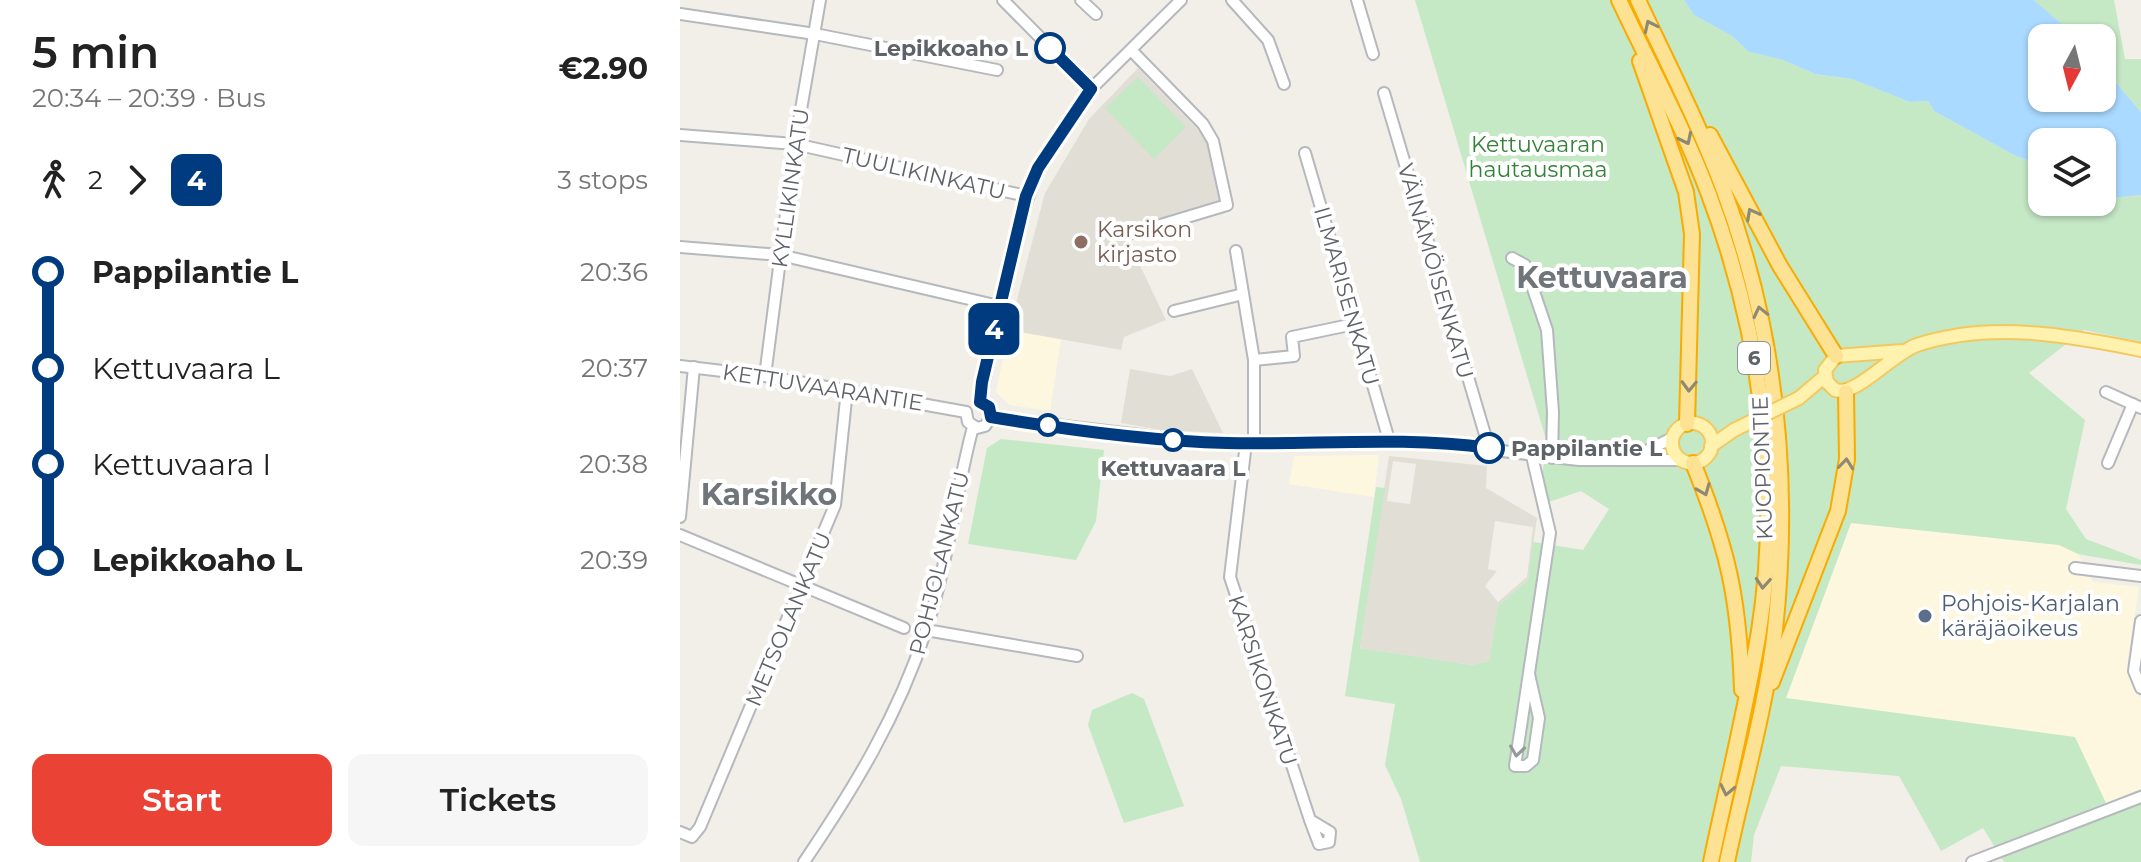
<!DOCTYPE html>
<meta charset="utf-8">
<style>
:root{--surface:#fff;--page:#f6f6f6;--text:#222;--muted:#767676;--accent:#ea4335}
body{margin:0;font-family:Montserrat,sans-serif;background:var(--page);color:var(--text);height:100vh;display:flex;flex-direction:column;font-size:30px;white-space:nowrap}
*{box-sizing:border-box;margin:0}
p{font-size:26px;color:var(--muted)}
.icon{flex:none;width:44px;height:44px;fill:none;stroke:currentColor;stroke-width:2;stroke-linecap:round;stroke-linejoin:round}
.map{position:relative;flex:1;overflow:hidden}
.panel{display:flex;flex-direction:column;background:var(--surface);width:680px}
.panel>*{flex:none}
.badge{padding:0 16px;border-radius:12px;font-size:28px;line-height:52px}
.needle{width:52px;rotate:187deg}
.controls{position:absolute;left:1348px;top:24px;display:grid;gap:16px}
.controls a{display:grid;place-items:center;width:88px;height:88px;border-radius:16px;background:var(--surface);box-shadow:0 2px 6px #0004;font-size:40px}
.map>.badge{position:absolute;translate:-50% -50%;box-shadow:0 0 0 4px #fff}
.legs{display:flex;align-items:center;gap:12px;height:88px;padding:0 32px;font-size:26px}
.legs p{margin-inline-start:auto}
.headline{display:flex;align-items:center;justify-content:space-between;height:136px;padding:0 32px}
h1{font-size:44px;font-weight:600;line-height:60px}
.action{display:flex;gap:16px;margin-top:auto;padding:16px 32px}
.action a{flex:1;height:92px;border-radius:16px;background:var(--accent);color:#fff;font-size:32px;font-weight:600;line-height:92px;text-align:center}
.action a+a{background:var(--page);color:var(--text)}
ul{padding:0 32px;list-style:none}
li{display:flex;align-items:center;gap:28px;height:96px;font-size:30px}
li i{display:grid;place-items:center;width:12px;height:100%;margin:0 10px;background:currentColor}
li i::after{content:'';width:20px;height:20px;margin:-10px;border:6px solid;border-radius:50%;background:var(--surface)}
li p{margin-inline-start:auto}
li:first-child i{background:linear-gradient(#0000 50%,currentColor 0)}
li:last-child i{background:linear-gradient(currentColor 50%,#0000 0)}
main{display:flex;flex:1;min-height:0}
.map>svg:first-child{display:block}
</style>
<main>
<section class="panel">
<div class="headline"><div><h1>5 min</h1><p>20:34 – 20:39 · Bus</p></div><b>€2.90</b></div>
<div class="legs"><svg class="icon" aria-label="walk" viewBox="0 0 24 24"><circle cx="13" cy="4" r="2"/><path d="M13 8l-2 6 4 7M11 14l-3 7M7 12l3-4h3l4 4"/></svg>2<svg class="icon" aria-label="forward" viewBox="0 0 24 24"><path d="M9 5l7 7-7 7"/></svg><b class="badge" style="background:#003b80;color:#fff">4</b><p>3 stops</p></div>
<ul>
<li><i style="color:#003b80"></i><b>Pappilantie L</b><p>20:36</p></li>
<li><i style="color:#003b80"></i><span>Kettuvaara L</span><p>20:37</p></li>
<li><i style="color:#003b80"></i><span>Kettuvaara I</span><p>20:38</p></li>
<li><i style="color:#003b80"></i><b>Lepikkoaho L</b><p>20:39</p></li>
</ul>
<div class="action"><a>Start</a><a>Tickets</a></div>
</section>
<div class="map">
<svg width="1461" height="862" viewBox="0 0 1461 862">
<rect width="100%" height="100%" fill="#f1efe8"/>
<g fill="#fef7e0">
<polygon points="329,330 381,339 370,411 330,405 316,392"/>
<polygon points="699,455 694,497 609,484 614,456"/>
<polygon points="1171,523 1380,545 1398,554 1413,582 1459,587 1447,666 1461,699 1461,789 1426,803 1106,698"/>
</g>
<g fill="#e1ded6" fill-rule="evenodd">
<polygon points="458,68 526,138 541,202 443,230 486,320 444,337 441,350 329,330 365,193 409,119"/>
<polygon points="450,369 490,376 512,369 543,433 481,430 441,423"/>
<path d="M 709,456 L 807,466 L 806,488 L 857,518 L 848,580 L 818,606 L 809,661 L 792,665 L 680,648 ZM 713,461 L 736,464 L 730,504 L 707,501 ZM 815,521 L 853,527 L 847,577 L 818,602 L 805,586 L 817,571 L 808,569 Z"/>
</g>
<g fill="#c5e8c5">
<polygon points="735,0 1004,0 1014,15 1052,36 1069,52 1103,60 1135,74 1172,79 1230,102 1248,101 1254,111 1334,155 1362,166 1362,202 1422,202 1422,199 1461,195 1461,342 1404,330 1349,373 1405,420 1386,509 1406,539 1461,560 1461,565 1398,554 1379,545 1171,523 1106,698 1395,737 1426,803 1461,789 1461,862 1324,862 1303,828 1261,851 1219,776 1101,766 1074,835 1071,862 740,862 721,799 705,765 715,704 665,696 696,487 705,488 680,648 792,665 809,661 818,606 848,580 853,542 903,550 929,509 901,491 863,504 862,473 868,446"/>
<polygon points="1354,0 1434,0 1445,59 1461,59 1461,112 1422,66 1422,38 1398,38"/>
<polygon points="458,77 506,127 474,159 425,108"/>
<polygon points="321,439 424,450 416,521 396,560 288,544 307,448"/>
<polygon points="452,693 464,699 504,806 444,823 408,725 412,710"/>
</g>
<polygon fill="#aadaff" points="1004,0 1354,0 1398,38 1362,38 1362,98 1422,98 1422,66 1461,112 1461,195 1422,199 1422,142 1362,142 1362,166 1334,155 1254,111 1248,101 1230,102 1172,79 1135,74 1103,60 1069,52 1052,36 1014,15"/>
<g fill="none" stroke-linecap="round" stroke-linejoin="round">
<defs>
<g id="minor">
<polyline points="323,0 411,89"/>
<polyline points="401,0 416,14"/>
<polyline points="552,0 588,40 604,84"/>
<polyline points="677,0 693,54"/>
<polyline points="0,14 135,34 317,70"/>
<polyline points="452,51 523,124 533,141 547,205 454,233"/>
<polyline points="704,93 809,448"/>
<polyline points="0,135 115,144 346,196"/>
<polyline points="625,153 709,440"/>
<polyline points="0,247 100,255 319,306"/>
<polyline points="556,251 574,360 574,436"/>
<polyline points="832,258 845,265 867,330 873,412 872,458"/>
<polyline points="494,311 563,294"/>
<polyline points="574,360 614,356 612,337 674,324"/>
<polyline points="0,366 85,376 286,412"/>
<polyline points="85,376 115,144 140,0"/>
<polyline points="1426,392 1461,408"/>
<polyline points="300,402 333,243 358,168 411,89 501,0"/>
<polyline points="286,412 288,422 297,428 305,426 311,417"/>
<polyline points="311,417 518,442 727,440 899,460 1001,460"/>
<polyline points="566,443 550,577 630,820 650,832 649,842 639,844 630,820"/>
<polyline points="953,458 992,438"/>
<polyline points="1428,463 1453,404"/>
<polyline points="0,517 14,367"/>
<polyline points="0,535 224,628"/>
<polyline points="1395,568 1461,576"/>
<polyline points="1461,621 1454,671 1461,688"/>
<polyline points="246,630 397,656"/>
<polyline points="849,674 859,718 853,760 846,766 835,766 870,533 852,456"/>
<polyline points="0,832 12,837 20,827 155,505 167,390"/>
<path d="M 124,862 C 174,788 218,716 246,630 C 268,564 275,494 293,427"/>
<polyline points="1292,862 1461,797"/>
</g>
<g id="major">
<path d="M 1222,351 L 1156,356 L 1145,370 L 1147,382 L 1155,390 C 1176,397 1213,353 1237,345 C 1311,321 1387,335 1461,350"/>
<polyline points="1119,398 1145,376"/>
<circle cx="1012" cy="443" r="20"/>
<polyline points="1031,446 1054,430"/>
</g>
<g id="highway">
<path d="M 939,0 C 969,64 1003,126 1028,192 C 1080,329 1102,486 1079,631 C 1066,709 1047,785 1031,862"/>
<path d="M 958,0 C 987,62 1019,124 1043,188 C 1096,330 1111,480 1095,630 C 1086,708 1063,786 1047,862"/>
<polyline points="960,61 1006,192 1012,234 1007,424"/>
<polyline points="1030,135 1100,266 1156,356"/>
<path d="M 1013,463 C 1048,549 1059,598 1062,690"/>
<polyline points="1092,682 1158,511 1167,459 1166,392"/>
</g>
</defs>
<use href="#minor" stroke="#b5b8bc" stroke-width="14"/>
<use href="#major" stroke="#f2c960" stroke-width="16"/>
<use href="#highway" stroke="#f9ab00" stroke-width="18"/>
<use href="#minor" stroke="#fff" stroke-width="10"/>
<use href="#major" stroke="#fff2af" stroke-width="12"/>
<use href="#highway" stroke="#fde293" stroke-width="14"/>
<defs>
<polyline id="major-bridge" points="1054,430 1119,398"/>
</defs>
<use href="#major-bridge" stroke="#f2c960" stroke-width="16" stroke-linecap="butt"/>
<use href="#major-bridge" stroke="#fff2af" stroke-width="12"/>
</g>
<defs><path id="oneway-chevron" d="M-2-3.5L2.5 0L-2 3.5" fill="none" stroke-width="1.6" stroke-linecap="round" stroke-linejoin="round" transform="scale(2)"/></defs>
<g stroke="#8e8975">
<use href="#oneway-chevron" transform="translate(970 26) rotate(-115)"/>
<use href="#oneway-chevron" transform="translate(1006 139) rotate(64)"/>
<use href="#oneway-chevron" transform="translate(1072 214) rotate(-118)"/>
<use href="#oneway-chevron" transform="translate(1080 312) rotate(-103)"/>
<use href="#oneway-chevron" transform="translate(1009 386) rotate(92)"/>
<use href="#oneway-chevron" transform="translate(1166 464) rotate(-84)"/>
<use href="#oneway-chevron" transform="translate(1024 490) rotate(68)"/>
<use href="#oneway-chevron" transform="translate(1083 583) rotate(94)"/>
<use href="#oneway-chevron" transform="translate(1047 790) rotate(102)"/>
</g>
<use stroke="#979a9d" href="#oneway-chevron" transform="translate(837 751) rotate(98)"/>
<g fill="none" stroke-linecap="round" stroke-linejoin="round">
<defs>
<path id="line-1" d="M 370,48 L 411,89 L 358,168 L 346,196 L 302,382 L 300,402 L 309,407 L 311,417 C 388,430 469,441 547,443 C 635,445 721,436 809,448"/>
</defs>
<use href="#line-1" stroke="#fff" stroke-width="18"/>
<use href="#line-1" stroke="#003b80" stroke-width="12"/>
</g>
<g fill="#fff" stroke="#003b80" stroke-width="4">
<circle cx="370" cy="48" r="14"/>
<circle cx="368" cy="425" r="10"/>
<circle cx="493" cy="440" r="10"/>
<circle cx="809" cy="448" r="14"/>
</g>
<circle fill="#8d6e63" stroke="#fff" stroke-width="3" cx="401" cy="242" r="8"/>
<circle fill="#5c6f8a" stroke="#fff" stroke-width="3" cx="1245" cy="616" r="8"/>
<g text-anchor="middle" stroke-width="8" stroke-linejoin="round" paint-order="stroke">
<rect fill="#fff" stroke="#8f9295" stroke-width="2" x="1058" y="342" width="32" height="32" rx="6"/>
<g font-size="20" font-weight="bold" fill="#5f6368">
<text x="1074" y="365">6</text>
</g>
<g font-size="22" font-weight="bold" fill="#5f6368" stroke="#fff" text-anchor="end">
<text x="348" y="56">Lepikkoaho L</text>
<text x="831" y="456" text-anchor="start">Pappilantie L</text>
<text x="493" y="476" text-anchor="middle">Kettuvaara L</text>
</g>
<g font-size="22" fill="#348238" stroke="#fff">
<text x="858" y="152">Kettuvaaran<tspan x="858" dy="25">hautausmaa</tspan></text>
</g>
<g font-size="22" fill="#5f6368" stroke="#fff">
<text transform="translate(244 173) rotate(13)" y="8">TUULIKINKATU</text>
<text transform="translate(110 188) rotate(-82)" y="8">KYLLIKINKATU</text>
<text transform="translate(756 271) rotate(74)" y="8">VÄINÄMÖISENKATU</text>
<text transform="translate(667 296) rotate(74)" y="8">ILMARISENKATU</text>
<text transform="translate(143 387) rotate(9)" y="8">KETTUVAARANTIE</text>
<text transform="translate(1082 468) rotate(-92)" y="8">KUOPIONTIE</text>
<text transform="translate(259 563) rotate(-76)" y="8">POHJOLANKATU</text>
<text transform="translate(108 619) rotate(-67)" y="8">METSOLANKATU</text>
<text transform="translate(583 680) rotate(72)" y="8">KARSIKONKATU</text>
</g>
<g font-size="22" fill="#785e54" stroke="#fff" text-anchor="start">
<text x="417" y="237">Karsikon<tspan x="417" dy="25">kirjasto</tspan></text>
</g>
<g font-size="22" fill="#4e5e75" stroke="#fff" text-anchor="start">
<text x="1261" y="611">Pohjois-Karjalan<tspan x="1261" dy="25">käräjäoikeus</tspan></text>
</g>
<g font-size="30" font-weight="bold" fill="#70757a" stroke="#fff">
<text x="922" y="288">Kettuvaara</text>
<text x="89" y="505">Karsikko</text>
</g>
</g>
</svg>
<div class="controls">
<a><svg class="needle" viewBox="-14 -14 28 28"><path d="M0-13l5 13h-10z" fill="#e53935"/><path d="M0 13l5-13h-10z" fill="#767676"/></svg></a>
<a><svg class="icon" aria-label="layers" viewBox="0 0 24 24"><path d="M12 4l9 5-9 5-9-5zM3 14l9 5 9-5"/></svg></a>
</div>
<b class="badge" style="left:314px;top:329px;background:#003b80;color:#fff">4</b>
</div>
</main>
